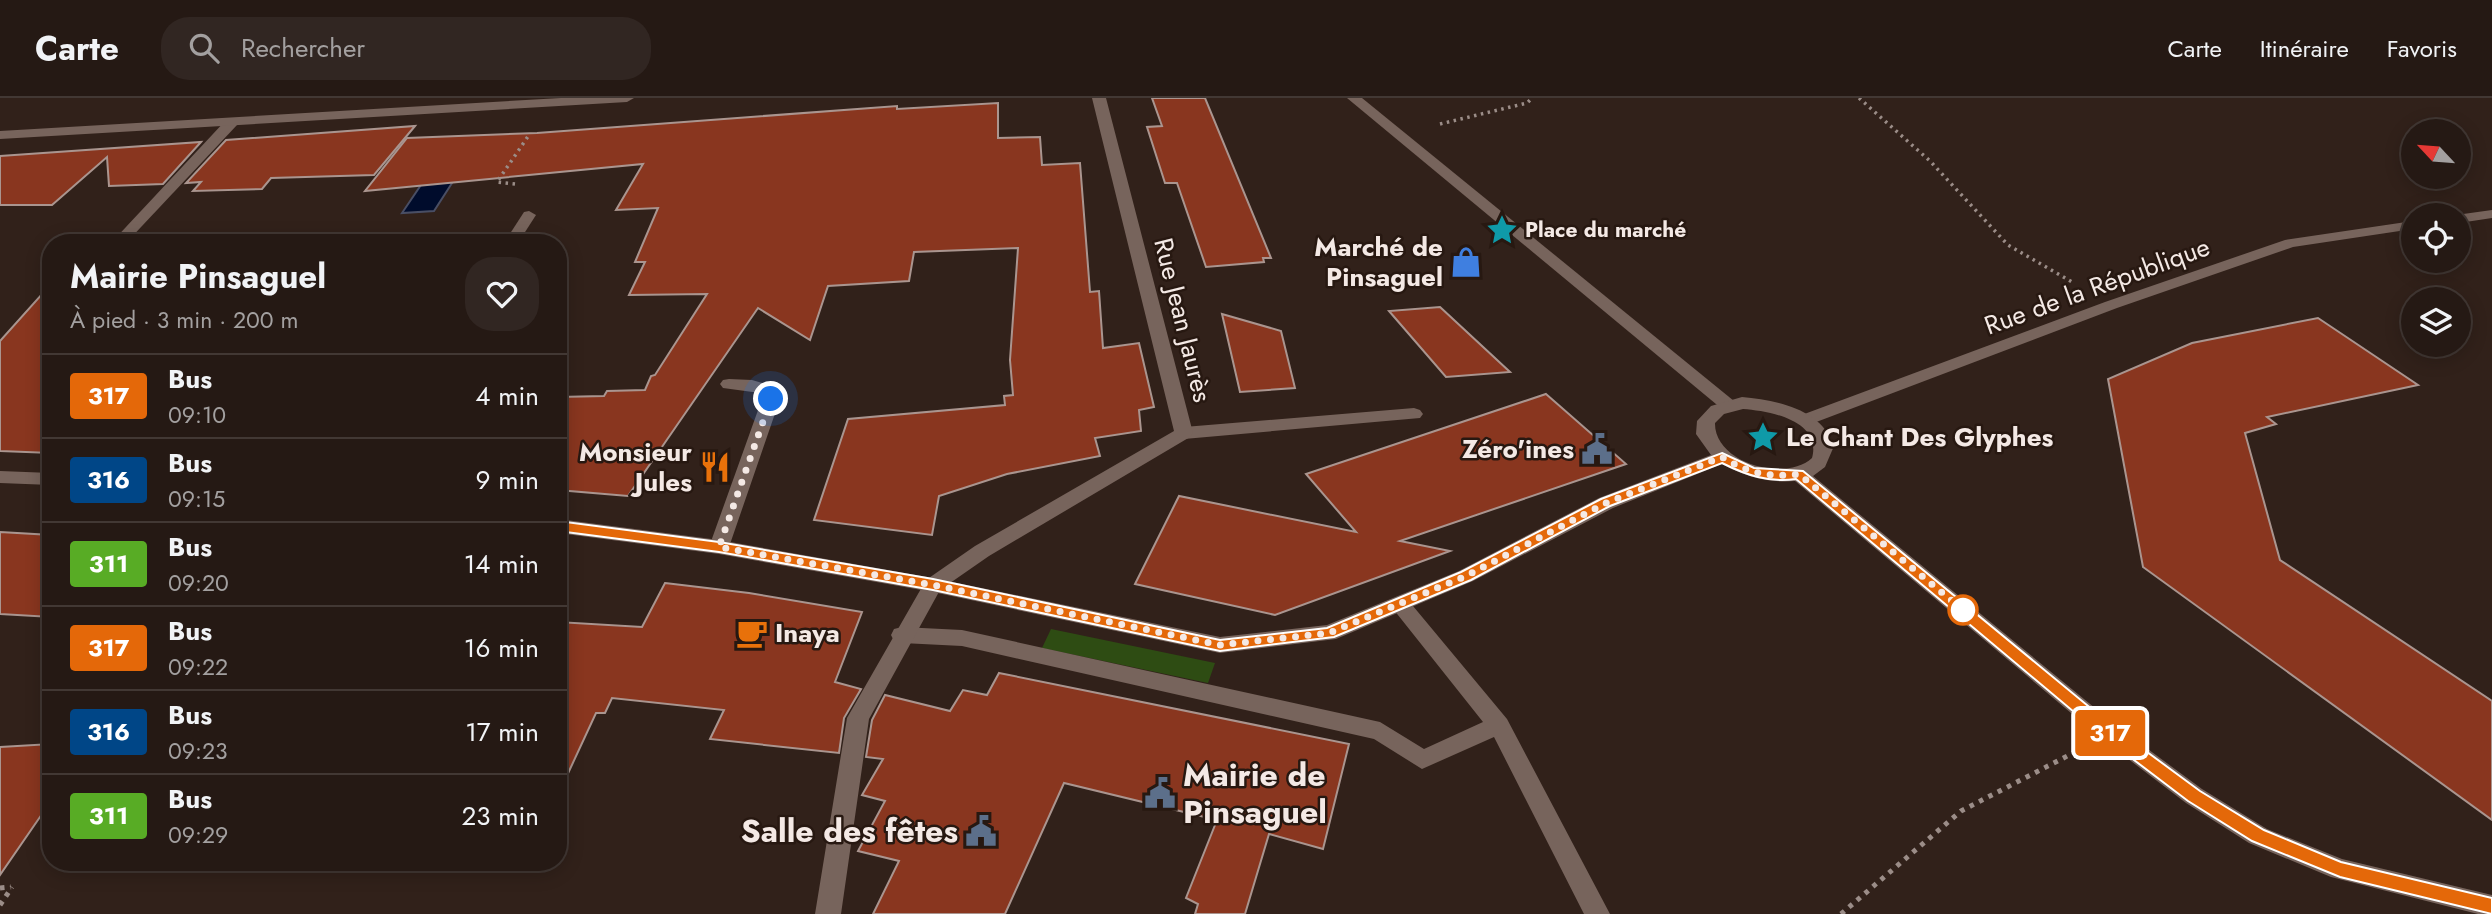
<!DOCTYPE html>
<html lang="fr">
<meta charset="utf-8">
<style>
:root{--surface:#251914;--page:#312622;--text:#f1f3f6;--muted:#a3a0a0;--line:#423834}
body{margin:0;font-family:Jost,sans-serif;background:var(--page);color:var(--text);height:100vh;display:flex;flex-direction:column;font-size:26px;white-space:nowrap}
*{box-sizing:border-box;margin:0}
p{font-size:23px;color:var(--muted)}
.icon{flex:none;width:38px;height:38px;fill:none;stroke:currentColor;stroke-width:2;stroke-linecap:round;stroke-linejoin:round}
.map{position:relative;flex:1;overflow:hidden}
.side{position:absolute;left:42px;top:136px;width:525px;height:637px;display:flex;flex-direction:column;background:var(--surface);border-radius:28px;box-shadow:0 4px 18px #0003,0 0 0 2px var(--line)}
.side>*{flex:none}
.badge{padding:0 14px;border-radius:5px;font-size:24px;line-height:46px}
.needle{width:46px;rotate:296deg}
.buttons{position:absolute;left:2401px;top:21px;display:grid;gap:14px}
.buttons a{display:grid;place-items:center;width:70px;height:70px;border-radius:50%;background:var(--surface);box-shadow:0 4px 18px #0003,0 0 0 2px var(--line);font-size:35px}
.you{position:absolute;width:35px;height:35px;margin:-18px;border:5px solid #fff;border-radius:50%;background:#1a73e8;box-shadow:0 0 0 10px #1a73e833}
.map>.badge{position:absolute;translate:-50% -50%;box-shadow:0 0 0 4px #fff}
.round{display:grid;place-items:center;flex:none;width:74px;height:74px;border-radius:28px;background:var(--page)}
.summary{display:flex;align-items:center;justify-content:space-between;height:119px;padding:0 28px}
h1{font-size:33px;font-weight:700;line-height:52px}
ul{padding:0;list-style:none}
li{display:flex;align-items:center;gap:21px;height:84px;padding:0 28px;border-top:2px solid var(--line)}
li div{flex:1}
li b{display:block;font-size:26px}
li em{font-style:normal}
li .badge{min-width:77px;font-weight:700;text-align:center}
header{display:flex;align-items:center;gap:42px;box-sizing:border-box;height:98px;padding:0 35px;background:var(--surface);border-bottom:2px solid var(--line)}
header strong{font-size:33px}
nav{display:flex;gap:38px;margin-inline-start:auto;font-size:24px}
.search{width:490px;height:63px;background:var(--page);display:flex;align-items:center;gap:18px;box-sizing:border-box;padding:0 24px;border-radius:28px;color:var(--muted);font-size:26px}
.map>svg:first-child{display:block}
</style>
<header>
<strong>Carte</strong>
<div class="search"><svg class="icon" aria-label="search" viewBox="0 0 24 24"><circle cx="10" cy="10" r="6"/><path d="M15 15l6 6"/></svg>Rechercher</div>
<nav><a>Carte</a><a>Itinéraire</a><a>Favoris</a></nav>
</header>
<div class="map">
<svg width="2492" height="816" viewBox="0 0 2492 816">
<rect width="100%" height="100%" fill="#31211a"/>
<polygon fill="#2e4c13" points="1051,531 1215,565 1208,585 1042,550"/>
<polygon fill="#000c2c" stroke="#494e64" stroke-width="2" points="454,82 434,113 402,115 423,84"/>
<g fill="#89361f" stroke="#aa958f" stroke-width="2">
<polygon points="1152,0 1205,0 1271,160 1263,160 1264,164 1206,169 1177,85 1165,85 1147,29 1162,28"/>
<polygon points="998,5 998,40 1040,39 1042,67 1080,65 1090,194 1099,193 1103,250 1139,245 1154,309 1139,312 1141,333 1095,340 1100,358 1007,376 939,398 932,437 814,422 848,321 1005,307 1004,298 1013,297 1010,262 1018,150 914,154 909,183 828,188 810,242 758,210 628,398 558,392 558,299 604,298 607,293 645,292 651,278 655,277 707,196 629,197 645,164 635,164 658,110 616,112 643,66 365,93 407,40 537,35 897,8 897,11"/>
<polygon points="415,28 374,77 271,80 262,91 193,93 201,84 186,85 226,42"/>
<polygon points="201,44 163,86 109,88 107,59 52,107 0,107 0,58"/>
<polygon points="51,186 51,355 0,353 0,243"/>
<polygon points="1440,209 1510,274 1446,279 1389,213"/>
<polygon points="1222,216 1281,233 1295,290 1240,294"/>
<polygon points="2318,220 2418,287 2267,319 2276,326 2245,335 2280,462 2492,603 2492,722 2143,469 2108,281 2192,245"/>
<polygon points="1546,296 1626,366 1400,443 1450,453 1275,517 1135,486 1179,398 1356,434 1306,376"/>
<polygon points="0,434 51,437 51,519 0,516"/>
<polygon points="665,485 749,495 862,514 835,584 861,591 844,620 839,655 710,641 724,612 612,600 605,615 596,615 558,697 558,524 642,529"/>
<polygon points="999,575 1349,646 1323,751 1269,736 1245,816 1195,816 1198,806 1186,800 1217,722 1064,685 1005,816 873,816 899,763 858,753 885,703 862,697 883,661 866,659 872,622 885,597 950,613 963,592 987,597"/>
<polygon points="51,646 51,703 0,777 0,649"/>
</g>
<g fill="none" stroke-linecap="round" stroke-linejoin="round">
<g stroke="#9b8d88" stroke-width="3.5" stroke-dasharray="2.5 4.5" stroke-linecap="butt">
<polyline points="1859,0 1930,63 2008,147 2074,185"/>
<polyline points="1440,26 1527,5 1532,0"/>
<polyline points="515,86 497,84 529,37"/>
</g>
<g stroke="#9b8d88" stroke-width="5" stroke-dasharray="4.5 6" stroke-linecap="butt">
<polyline points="0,790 11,789"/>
<polyline points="0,807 12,789"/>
<polyline points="1841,816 1961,713 2075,654"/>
</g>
<g fill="#77645c" fill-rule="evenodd">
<polygon points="1347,0 1362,0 1734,303 1737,307 1734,311 1722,311"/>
<polygon points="232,20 239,24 237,27 126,145 111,145 227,21"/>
<polygon points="529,113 536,117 518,145 504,145 524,114"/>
<polygon points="729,281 752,282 773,288 780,301 729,449 726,454 712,454 709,449 762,301 760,295 723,290 720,286 723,282"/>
<polygon points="1414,310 1420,312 1423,316 1420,320 1184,341 1175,335 1184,329"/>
</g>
<polygon fill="#77645c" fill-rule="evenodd" points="1401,499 1408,502 1507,621 1610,816 1584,816 1494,639 1422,671 1374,641 962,548 902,545 894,543 891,537 894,531 902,529 962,532 1380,624 1424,651 1483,624 1394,512 1391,507 1394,502"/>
<g fill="#77645c" fill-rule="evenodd">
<polygon points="561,0 634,0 627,4 0,41 0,33"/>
<polygon points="1092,0 1106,0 1193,335 1190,339 989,458 940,492 869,621 841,816 815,816 847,620 926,482 975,448 1174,333"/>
<polygon points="2492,112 2492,120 2459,125 2459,117 2456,117"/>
<polygon points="2413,123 2413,131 2293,149 2117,210 1811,326 1805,328 1796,322 1799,318 2105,204 2285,142"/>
</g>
<g fill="#77645c" fill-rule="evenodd">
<path d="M 1742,299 C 1777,302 1822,311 1834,348 L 1825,369 L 1813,378 L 2118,629 L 2202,691 L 2267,731 L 2342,761 L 2492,797 L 2492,816 L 2478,816 L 2331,779 L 2249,745 L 2186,705 L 2102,641 L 1795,383 C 1768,385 1746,379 1722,366 L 1613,410 L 1473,483 L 1336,541 L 1220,555 L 933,494 L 719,456 L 558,435 L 558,421 L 719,442 L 933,480 L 1220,539 L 1327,527 L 1459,473 L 1599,400 L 1711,357 L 1696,336 L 1697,323 L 1711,308 ZM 1743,311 C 1771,313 1822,323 1812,360 C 1785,385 1714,365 1715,325 L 1724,316 Z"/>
<polygon points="0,373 51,375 51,387 0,385"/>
</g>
</g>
<path fill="#e46809" stroke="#fff" stroke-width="2" d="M 1722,355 L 1754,370 L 1803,373 L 2116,631 L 2200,693 L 2264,732 L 2341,764 L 2492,800 L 2492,816 L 2340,779 L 2252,743 L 2188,703 L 2105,640 L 1796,381 C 1769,385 1746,377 1722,365 L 1610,408 L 1471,482 L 1334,539 L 1220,553 L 933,492 L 719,454 L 558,433 L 551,428 L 558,423 L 719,444 L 933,481 L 1220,542 L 1327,530 L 1461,474 L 1601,401 Z"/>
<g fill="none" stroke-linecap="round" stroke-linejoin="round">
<path stroke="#f4e9e5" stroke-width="7" stroke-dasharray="0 12.6" d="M 771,301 L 719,449 L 933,487 L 1220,547 L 1329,535 L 1466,478 L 1606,405 L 1722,359 C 1747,375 1770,380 1799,376 L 1963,512"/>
</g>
<defs>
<symbol id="sight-bare" viewBox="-9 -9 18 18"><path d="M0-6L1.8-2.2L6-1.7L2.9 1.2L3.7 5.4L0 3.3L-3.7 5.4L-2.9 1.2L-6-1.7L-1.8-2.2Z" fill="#0f9aa8" stroke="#271811" stroke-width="2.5" paint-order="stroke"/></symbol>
<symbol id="shop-bare" viewBox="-9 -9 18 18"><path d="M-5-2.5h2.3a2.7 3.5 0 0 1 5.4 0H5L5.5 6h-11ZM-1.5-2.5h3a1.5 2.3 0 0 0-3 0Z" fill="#3f7fe0" stroke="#271811" stroke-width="2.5" paint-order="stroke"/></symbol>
<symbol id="civic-bare" viewBox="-9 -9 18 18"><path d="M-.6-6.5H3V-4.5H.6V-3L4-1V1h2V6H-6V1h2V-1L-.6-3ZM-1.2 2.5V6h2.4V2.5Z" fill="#5c6f8a" stroke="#271811" stroke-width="2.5" paint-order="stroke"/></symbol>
<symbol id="restaurant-bare" viewBox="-9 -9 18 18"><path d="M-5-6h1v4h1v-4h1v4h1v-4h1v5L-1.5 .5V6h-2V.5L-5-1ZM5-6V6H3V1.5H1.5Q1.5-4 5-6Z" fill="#e8710a" stroke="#271811" stroke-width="2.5" paint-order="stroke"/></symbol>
<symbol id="cafe-bare" viewBox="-9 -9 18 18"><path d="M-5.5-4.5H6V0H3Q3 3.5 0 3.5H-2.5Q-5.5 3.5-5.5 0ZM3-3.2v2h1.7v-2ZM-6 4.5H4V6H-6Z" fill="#e8710a" stroke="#271811" stroke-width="2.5" paint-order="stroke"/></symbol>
</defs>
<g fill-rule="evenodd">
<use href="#sight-bare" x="1480" y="110" width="44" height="44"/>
<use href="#shop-bare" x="1444" y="142" width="44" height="44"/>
<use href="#sight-bare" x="1741" y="317" width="44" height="44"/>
<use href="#civic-bare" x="1575" y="329" width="44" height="44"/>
<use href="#restaurant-bare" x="693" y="347" width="44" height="44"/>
<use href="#cafe-bare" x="730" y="513" width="44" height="44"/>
<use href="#civic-bare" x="1138" y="673" width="44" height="44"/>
<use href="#civic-bare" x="959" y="711" width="44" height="44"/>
</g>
<circle fill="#fff" stroke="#e46809" stroke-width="3.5" cx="1963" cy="512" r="14"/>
<g text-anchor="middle" stroke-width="5" stroke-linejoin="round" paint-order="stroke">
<g font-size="21" font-weight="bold" fill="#f4e9e5" stroke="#271811" text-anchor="start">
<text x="1525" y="139">Place du marché</text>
</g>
<g font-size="26" font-weight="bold" fill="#f4e9e5" stroke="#271811" text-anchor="end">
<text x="1443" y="158">Marché de<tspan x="1443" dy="30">Pinsaguel</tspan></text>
<text x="1786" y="348" text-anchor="start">Le Chant Des Glyphes</text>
<text x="1574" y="360">Zéro'ines</text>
<text x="692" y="363">Monsieur<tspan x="692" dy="30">Jules</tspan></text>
<text x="775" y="544" text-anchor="start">Inaya</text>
</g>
<g font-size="26" fill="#f4e9e5" stroke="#271811">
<text transform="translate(2097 188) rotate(-20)" y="9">Rue de la République</text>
<text transform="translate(1183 222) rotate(76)" y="9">Rue Jean Jaurès</text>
</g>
<g font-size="32" font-weight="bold" fill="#f4e9e5" stroke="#271811" text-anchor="start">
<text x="1183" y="688">Mairie de<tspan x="1183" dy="37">Pinsaguel</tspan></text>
<text x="958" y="744" text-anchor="end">Salle des fêtes</text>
</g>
</g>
</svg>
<div class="buttons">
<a><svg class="needle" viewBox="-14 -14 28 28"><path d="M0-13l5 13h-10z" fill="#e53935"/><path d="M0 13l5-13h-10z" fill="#a3a0a0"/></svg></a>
<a><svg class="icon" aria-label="locate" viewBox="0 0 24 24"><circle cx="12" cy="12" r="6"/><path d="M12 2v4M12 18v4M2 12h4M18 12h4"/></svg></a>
<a><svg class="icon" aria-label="layers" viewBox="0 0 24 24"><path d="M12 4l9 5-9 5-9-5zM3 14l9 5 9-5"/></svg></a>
</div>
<div class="you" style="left:771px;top:301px"></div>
<b class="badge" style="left:2110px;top:635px;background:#e46809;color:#fff">317</b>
<section class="side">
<div class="summary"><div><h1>Mairie Pinsaguel</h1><p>À pied · 3 min · 200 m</p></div><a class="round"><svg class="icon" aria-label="heart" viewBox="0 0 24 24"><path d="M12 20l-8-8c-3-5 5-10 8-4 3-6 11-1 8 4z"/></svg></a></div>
<ul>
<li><span class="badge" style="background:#e46809;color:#fff">317</span><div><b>Bus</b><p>09:10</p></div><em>4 min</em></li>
<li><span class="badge" style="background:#004687;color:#fff">316</span><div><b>Bus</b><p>09:15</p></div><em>9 min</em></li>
<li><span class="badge" style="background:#58ac25;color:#fff">311</span><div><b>Bus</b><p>09:20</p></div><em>14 min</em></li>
<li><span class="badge" style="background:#e46809;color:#fff">317</span><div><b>Bus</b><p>09:22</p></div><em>16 min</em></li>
<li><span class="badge" style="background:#004687;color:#fff">316</span><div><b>Bus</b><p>09:23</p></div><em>17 min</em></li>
<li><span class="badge" style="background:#58ac25;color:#fff">311</span><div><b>Bus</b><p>09:29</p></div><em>23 min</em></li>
</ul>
</section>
</div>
